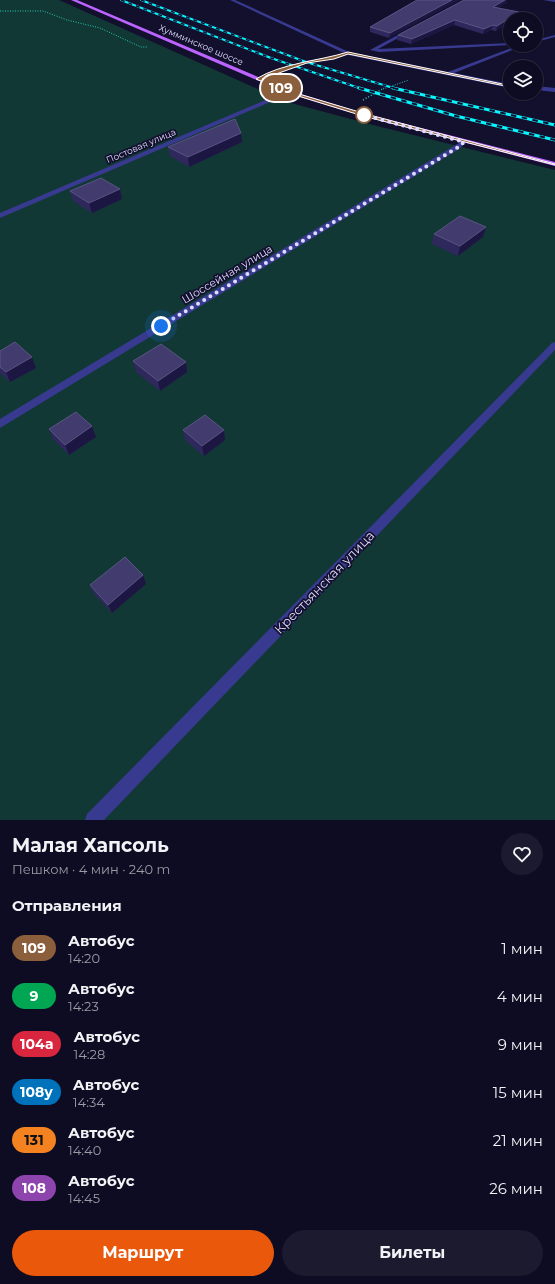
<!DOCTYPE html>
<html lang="ru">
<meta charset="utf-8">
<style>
:root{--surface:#0e0c22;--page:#1c1a2f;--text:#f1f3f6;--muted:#9b9ba5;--line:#2e2c40;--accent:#ea580c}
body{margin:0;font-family:Montserrat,sans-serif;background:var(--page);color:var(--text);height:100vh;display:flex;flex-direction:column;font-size:15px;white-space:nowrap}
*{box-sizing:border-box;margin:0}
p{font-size:13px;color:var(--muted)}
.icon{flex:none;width:22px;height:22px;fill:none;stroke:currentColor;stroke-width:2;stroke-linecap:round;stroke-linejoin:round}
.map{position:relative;height:820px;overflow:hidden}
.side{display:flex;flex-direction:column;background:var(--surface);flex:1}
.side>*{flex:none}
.badge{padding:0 8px;border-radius:13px;font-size:14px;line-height:26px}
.fabs{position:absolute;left:503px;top:12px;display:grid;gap:8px}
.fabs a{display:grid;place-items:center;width:40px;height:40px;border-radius:50%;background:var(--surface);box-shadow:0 1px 3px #0004,0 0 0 1px var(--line);font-size:20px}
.you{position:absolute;width:20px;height:20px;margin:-10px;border:3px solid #fff;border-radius:50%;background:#1a73e8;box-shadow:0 0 0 6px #1a73e833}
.map>.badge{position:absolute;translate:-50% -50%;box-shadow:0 0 0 2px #fff}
h2{padding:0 12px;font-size:15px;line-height:36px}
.round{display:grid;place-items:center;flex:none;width:42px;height:42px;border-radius:21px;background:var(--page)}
.head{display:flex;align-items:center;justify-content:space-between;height:68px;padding:0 12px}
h1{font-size:19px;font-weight:700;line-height:30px}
.action{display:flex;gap:8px;margin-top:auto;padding:8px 12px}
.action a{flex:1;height:46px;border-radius:24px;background:var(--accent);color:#fff;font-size:16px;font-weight:700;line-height:46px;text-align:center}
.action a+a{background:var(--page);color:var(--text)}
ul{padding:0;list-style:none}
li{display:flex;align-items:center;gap:12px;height:48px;padding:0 12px}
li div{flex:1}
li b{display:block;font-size:15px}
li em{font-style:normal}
li .badge{min-width:44px;font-weight:700;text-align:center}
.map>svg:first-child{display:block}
</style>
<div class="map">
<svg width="555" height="820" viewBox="0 0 555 820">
<rect width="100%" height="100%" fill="#13102e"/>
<polygon fill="#123835" points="0,0 59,0 287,102 377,126 555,170 555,820 0,820"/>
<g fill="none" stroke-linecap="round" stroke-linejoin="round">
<g stroke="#28c8b4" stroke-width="1" stroke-dasharray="1 1.5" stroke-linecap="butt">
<polyline points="0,11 43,11 67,20 100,28 141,47 148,47"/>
<polyline points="383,89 409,80"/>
</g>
<polyline stroke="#28c8b4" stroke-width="1.5" stroke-dasharray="1 2" stroke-linecap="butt" points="363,100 384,88"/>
<g fill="#383a90" fill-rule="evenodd">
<polygon points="230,0 235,0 349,52 448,72 519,45 525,45 454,73 510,84 510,88 348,55 334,59 307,63 258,81 256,80 256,78 304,61 333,57 344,53"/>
<polygon points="543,0 555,0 555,2"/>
<polygon points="409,29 411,31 378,49 510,43 510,45 512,45 379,52 370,50"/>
<polygon points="555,35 555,37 536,42 536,40"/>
<polygon points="536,86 555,88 555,92 536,90"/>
<polygon points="289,90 292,92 291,93 0,218 0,213"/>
<polygon points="464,140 467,142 459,149 0,428 0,419"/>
<polygon points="555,342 555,350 104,820 85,820 87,814 552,343"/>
</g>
<polygon fill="#bb64ff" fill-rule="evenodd" points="71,0 77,0 291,91 366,114 555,162 555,166 362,116 287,93"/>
<defs>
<g id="rail-far1">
<polyline points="121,0 271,58 362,89"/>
<polyline points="141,0 306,62 397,89"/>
</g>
<g id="rail">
<polyline points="359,88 456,116 555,140"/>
<polyline points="393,88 555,125"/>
</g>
</defs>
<use href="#rail-far1" stroke="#09f6ff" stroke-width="2"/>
<use href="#rail" stroke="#09f6ff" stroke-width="3"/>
<use href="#rail-far1" stroke="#13102e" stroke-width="1.5" stroke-dasharray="4" stroke-linecap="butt"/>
<use href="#rail" stroke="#13102e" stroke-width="2" stroke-dasharray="5.5" stroke-linecap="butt"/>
</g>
<g fill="#2f285c">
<polygon points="417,0 389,38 370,32 370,27"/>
<polygon points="464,0 507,0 506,3 498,8 518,17 514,19 510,19 496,31 491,30 483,34 454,25 411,44 397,40 398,35"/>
<polygon points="242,142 189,167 170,156 168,147"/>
<polygon points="120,189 122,199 92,213 73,201 70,191"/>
<polygon points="486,227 483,237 458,256 432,244 434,234"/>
<polygon points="0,351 36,368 10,382 0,373"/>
<polygon points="133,361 186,362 187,372 160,391 136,372"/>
<polygon points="49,429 96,437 69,455 53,439"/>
<polygon points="183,430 224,430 225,440 204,456 185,440"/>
<polygon points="143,575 146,584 112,613 94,594 90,585"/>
</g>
<g fill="#1c1642">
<polygon points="452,0 460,0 389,38 390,33"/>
<polygon points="505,0 507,0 506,3 492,12 493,7"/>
<polygon points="519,12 518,17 514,19 510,19 510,22 496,31 497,26"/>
<polygon points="455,20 454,25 411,44 412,39"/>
<polygon points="493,25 491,30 483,34 484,29"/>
<polygon points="241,133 242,142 189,167 188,157"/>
<polygon points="120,189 122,199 92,213 89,203"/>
<polygon points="486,227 483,237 458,256 460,246"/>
<polygon points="32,357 36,368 10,382 6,372"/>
<polygon points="186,362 187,372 160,391 158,381"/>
<polygon points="92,426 96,437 69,455 65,445"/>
<polygon points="224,430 225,440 204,456 202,446"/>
<polygon points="143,575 146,584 112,613 108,605"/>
</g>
<g fill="#423b6e" stroke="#5a5484">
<polygon points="417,0 452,0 390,33 370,27"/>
<polygon points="464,0 505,0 493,7 519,12 497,26 493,25 484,29 455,20 412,39 398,35"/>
<polygon points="235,119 241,133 188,157 168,147"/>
<polygon points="101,178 120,189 89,203 70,191"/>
<polygon points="460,216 486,227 460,246 434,234"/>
<polygon points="15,342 32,357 6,372 0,367 0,351"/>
<polygon points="161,344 186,362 158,381 133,361"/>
<polygon points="76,412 92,426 65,445 49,429"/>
<polygon points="205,415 224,430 202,446 183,430"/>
<polygon points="125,557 143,575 108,605 90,585"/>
</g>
<path fill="#8b5e3c" stroke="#fff" d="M 348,52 L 512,86 L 510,87 L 348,54 L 334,59 L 307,63 L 262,79 L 299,94 L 366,114 L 555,164 L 555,165 L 363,116 L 295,95 L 256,79 C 282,63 319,61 348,52 Z"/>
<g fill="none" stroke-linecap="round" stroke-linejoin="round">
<polyline stroke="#deddff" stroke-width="4" stroke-dasharray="0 7.2" points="161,326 457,148 464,142 364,115"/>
</g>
<circle fill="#fff" stroke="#8b5e3c" stroke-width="2" cx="364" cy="115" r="8"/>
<g text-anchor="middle" stroke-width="3.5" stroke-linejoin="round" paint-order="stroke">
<g font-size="9" fill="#deddff" stroke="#13102e">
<text transform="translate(201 45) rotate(23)" y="3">Хумминское шоссе</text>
<text transform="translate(141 146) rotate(-23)" y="3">Постовая улица</text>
</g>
<g font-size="11" fill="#deddff" stroke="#13102e">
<text transform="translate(227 274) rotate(-31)" y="4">Шоссейная улица</text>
</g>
<g font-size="13" fill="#deddff" stroke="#13102e">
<text transform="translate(324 582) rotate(-46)" y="5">Крестьянская улица</text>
</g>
</g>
</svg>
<div class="fabs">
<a><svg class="icon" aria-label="locate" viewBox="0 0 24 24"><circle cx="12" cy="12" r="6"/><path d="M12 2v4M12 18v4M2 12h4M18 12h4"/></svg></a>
<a><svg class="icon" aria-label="layers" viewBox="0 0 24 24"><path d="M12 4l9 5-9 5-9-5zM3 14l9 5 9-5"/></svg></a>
</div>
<div class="you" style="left:161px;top:326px"></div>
<b class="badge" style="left:281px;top:88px;background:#8b5e3c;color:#fff">109</b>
</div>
<section class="side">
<div class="head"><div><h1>Малая Хапсоль</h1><p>Пешком · 4 мин · 240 m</p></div><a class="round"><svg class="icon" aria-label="heart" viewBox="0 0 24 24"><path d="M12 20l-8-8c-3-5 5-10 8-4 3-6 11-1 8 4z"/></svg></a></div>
<h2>Отправления</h2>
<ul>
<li><span class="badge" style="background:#8b5e3c;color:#fff">109</span><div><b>Автобус</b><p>14:20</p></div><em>1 мин</em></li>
<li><span class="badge" style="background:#00a651;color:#fff">9</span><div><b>Автобус</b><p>14:23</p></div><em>4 мин</em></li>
<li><span class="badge" style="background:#d7263d;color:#fff">104а</span><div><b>Автобус</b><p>14:28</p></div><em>9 мин</em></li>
<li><span class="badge" style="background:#0072bc;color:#fff">108у</span><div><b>Автобус</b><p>14:34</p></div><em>15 мин</em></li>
<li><span class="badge" style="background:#f58220;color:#111">131</span><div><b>Автобус</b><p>14:40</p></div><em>21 мин</em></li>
<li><span class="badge" style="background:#8e44ad;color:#fff">108</span><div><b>Автобус</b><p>14:45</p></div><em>26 мин</em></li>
</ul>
<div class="action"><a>Маршрут</a><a>Билеты</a></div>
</section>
